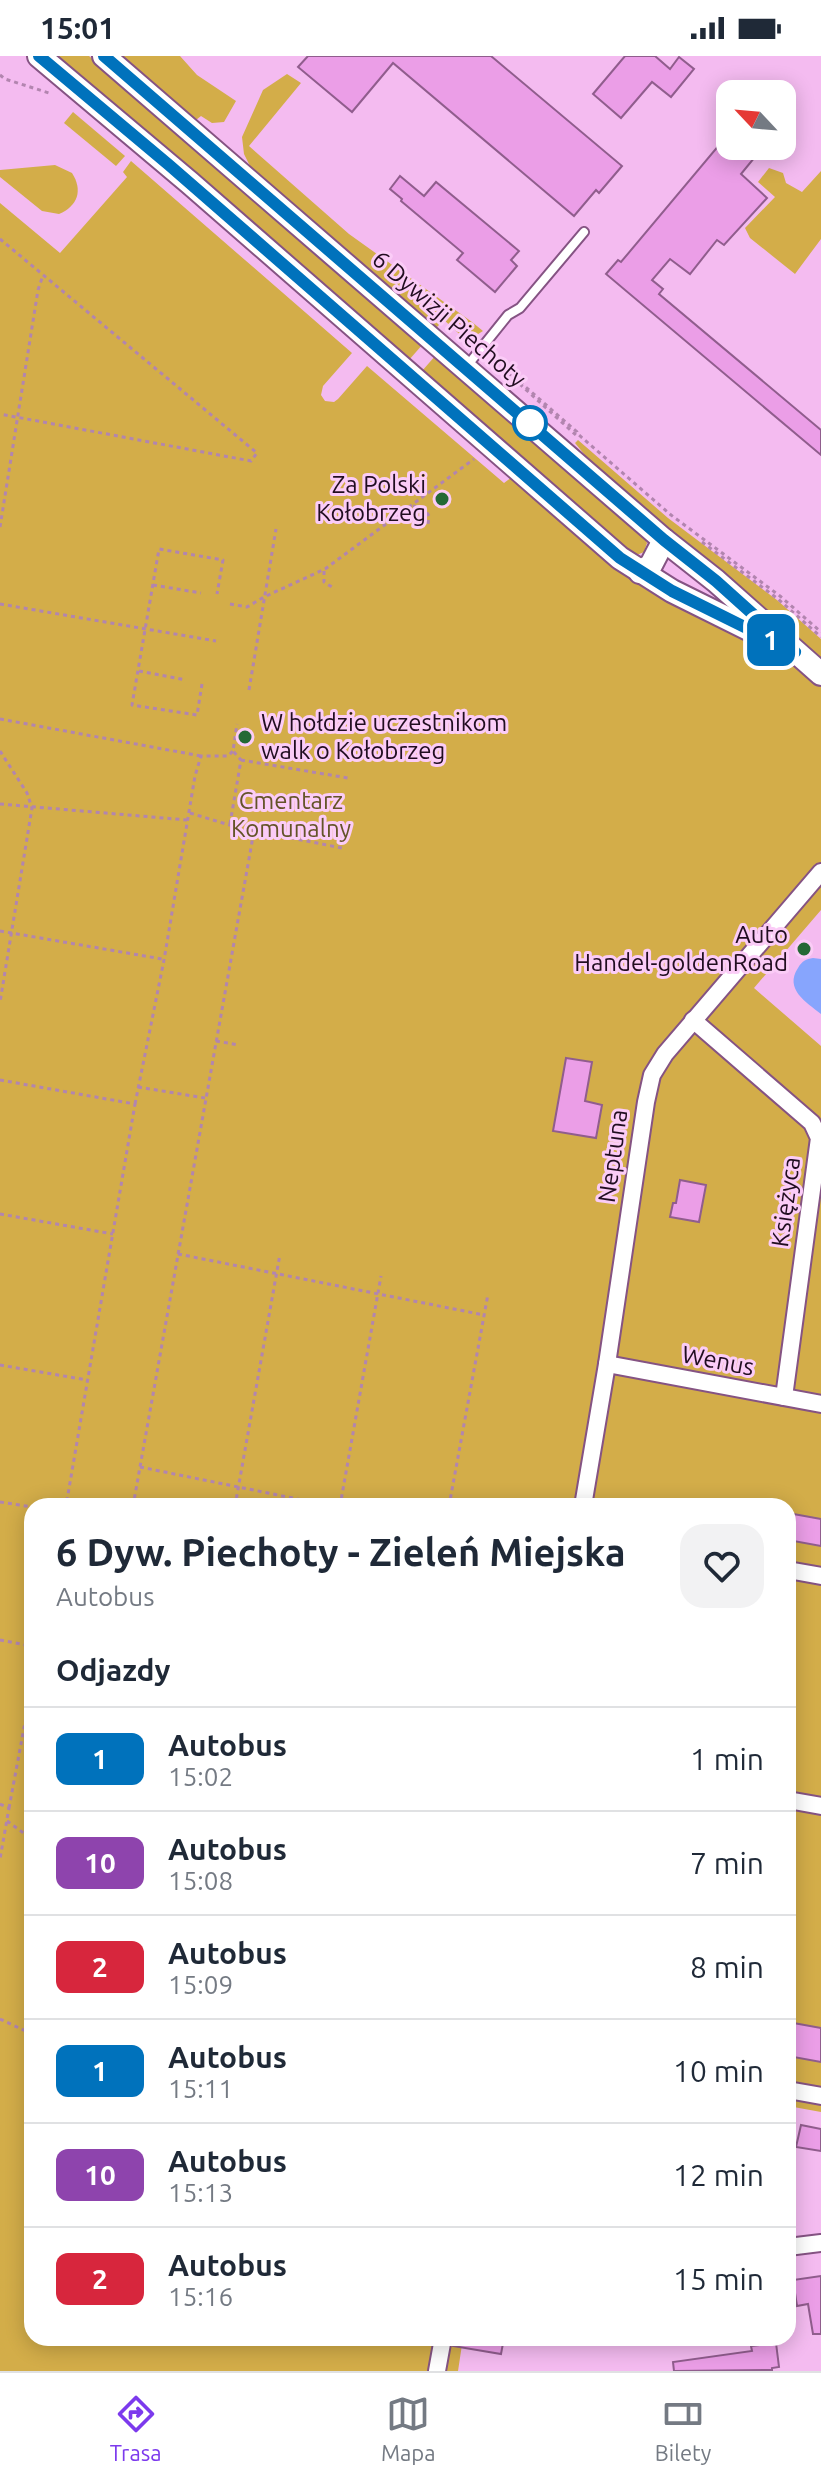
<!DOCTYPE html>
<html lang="pl">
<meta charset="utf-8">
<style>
:root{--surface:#fff;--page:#f2f2f3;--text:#1f2937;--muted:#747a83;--line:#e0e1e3;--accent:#7c3aed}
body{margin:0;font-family:Ubuntu,sans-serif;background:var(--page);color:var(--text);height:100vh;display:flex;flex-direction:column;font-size:30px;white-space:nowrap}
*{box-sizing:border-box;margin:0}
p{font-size:26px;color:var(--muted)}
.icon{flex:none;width:44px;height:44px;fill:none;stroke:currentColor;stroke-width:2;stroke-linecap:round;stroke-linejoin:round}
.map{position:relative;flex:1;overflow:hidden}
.panel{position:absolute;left:24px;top:1442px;width:772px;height:848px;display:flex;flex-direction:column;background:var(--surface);border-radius:24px;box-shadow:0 4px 20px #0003}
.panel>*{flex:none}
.badge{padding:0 16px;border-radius:12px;font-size:28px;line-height:52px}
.needle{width:52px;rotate:296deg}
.buttons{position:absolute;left:716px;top:24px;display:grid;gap:16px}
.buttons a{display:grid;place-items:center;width:80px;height:80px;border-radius:16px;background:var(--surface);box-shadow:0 4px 20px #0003;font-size:40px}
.map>.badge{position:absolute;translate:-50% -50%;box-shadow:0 0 0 4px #fff}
h2{padding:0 32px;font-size:30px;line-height:72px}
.round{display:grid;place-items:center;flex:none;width:84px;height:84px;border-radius:24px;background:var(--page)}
.overview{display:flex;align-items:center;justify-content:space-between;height:136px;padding:0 32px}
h1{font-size:38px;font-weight:700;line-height:60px}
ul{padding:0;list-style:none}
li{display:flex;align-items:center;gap:24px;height:104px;padding:0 32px;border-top:2px solid var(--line)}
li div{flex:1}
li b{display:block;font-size:30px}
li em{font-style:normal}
li .badge{min-width:88px;font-weight:700;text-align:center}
.status{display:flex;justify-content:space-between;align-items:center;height:56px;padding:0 40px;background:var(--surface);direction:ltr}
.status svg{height:22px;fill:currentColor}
.menu{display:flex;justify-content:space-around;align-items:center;height:112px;border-top:2px solid var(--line);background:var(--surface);font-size:22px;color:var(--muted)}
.menu a{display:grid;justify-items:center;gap:4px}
.menu .selected{color:var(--accent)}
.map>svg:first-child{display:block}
</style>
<div class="status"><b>15:01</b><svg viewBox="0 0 49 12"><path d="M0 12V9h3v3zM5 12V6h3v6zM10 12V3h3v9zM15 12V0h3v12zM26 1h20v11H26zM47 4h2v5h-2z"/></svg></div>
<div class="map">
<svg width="821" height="2315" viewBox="0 0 821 2315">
<rect width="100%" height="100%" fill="#f4bbf0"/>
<g fill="#d3ad49">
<polygon points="56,0 89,0 423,288 409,304"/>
<polygon points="121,0 180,0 197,19 236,45 224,66 212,67 201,60 196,64"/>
<polygon points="287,18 301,27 249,90 349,178 472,266 483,275 467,285 444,264 436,272 251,112 244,98 242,81 263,34"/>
<polygon points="73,56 125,100 116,110 64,67"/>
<polygon points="131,105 352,297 323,330 321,339 325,345 334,346 338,343 367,310 504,427 512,421 636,527 662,543 736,573 766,589 821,631 821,854 754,932 821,990 821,2056 788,2050 788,1450 32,1450 32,2282 463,2282 458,2315 0,2315 0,147 60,197 127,121 123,116"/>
<path d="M 55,109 L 72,117 C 83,134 78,150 59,158 L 42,155 L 0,121 L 0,114 Z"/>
<polygon points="769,112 783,117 786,127 802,136 821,115 821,183 795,218 750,182 745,172 775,141 758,126"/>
<polygon points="436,299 644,480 647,487 644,496 637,499 630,497 422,315"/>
<polygon points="578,384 668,462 777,544 821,583 821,605 594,410 575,387"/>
</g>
<path fill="#87a5fd" d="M 813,902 L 821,903 L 821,958 C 806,946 784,933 798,912 C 802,905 806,903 813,902 Z"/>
<g fill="#eb9ee7" stroke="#905d8d" stroke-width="2">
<polygon points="308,0 491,0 622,110 599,137 596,134 574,160 393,7 352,56 298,11"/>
<polygon points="625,0 655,0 670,13 679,1 694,13 671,41 652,26 621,62 593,38"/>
<polygon points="730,76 730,90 764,90 741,118 767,142 724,189 717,184 690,218 670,203 652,224 663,233 659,238 821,374 821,399 606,218 618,204 621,206"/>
<polygon points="400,120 424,140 436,126 519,195 511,204 517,210 495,236 457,204 463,197 401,145 402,143 390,133"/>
<polygon points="566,1002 592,1006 585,1045 602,1049 596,1082 553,1075"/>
<polygon points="680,1124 706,1129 699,1166 670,1161 673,1147 676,1147"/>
<polygon points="788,1457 821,1463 821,1490 788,1484"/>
<polygon points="788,1966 821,1972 821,2006 788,2000"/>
<polygon points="801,2069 821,2073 821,2095 796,2091"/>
<polygon points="821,2220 821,2278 813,2278 808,2248 797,2250 793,2224"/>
<polygon points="454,2282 504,2282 501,2298 453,2290"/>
<polygon points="776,2287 779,2311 772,2312 772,2314 674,2315 673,2306 752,2295 751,2290"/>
</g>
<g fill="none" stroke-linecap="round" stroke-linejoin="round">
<defs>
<polyline id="service" points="467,310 508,259 520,252 584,176"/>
<g id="minor">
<polyline points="693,964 812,1067 819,1082 784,1341"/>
<polyline points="607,1308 821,1348"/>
<polyline points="583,1450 607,1308 646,1046 652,1019 665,998 821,816"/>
<polyline points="788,1514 821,1520"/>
<polyline points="788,1744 821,1750"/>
<polyline points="788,2034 821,2040"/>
<polyline points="788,2191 821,2187"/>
<polyline points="437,2315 443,2282"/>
</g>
<g id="tertiary">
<polyline points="39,0 190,127 620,502 672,535 795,596"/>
<polyline points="104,0 664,484 716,525 821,618"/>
<polyline points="640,516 651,509 664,484"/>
</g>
</defs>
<use href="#service" stroke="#855383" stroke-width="12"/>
<use href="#minor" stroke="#855383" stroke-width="20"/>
<use href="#tertiary" stroke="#855383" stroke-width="26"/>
<g stroke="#b285af" stroke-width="3" stroke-dasharray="4 4" stroke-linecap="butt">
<polyline points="0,19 5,23 49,37"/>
<polyline points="0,183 257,397 251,405 0,358"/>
<polyline points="490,301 577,380 579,379 671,459 780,540 821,576"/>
<polyline points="520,326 577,376 578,380"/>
<polyline points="413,450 424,453 429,460 428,468"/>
<polyline points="0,471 38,234 43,219"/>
<polyline points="702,486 778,543 821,581"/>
<polyline points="324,515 324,526 335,533"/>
<polyline points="153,529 201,537"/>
<polyline points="0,548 216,585"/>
<polyline points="230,548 247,551 264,541 325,513 474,403"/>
<polyline points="139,615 186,624"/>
<polyline points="202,628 197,659 132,649 159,493 223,504 217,538"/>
<polyline points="249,634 276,473"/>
<polyline points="0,663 201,700"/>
<polyline points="0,695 27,737 32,752 0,946"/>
<polyline points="241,704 348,722"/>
<polyline points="0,748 187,764"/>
<polyline points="190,757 236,771 342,792"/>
<polyline points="230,768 241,704 233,695 237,668"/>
<polyline points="0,875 162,903"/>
<polyline points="216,985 239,989"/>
<polyline points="0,1024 135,1048 66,1450"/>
<polyline points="138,1031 205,1042"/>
<polyline points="135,1048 164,904 195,720 201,700 228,700 233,695"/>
<polyline points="0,1158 113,1178"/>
<polyline points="178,1198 484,1259"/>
<polyline points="0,1309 87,1324"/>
<polyline points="140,1411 332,1450"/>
<polyline points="0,1446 32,1451"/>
<polyline points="133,1450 254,775"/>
<polyline points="235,1450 280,1198"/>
<polyline points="340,1450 381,1220"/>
<polyline points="449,1450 488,1238"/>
<polyline points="0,1584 32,1590"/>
<polyline points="0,1748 9,1752 0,1803"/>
<polyline points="9,1752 32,1629"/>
<polyline points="7,1765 32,1783"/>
<polyline points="0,1963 32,1978"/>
</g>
<use href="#service" stroke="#fff" stroke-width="8"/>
<use href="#minor" stroke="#fff" stroke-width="16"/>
<use href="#tertiary" stroke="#fff" stroke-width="22"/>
</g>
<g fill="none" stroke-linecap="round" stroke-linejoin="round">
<defs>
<polyline id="line" points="39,0 169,109 620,502 672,535 795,596 716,525 664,484 104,0"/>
</defs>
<use href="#line" stroke="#fff" stroke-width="18"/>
<use href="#line" stroke="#0072bc" stroke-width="12"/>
</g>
<circle fill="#fff" stroke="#0072bc" stroke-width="4" cx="530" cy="367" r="16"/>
<g fill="#246935" stroke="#fbccf7" stroke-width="3">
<circle cx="442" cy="443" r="8"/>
<circle cx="245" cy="681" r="8"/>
<circle cx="804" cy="893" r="8"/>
</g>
<g text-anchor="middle" stroke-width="6" stroke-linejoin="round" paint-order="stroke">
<g font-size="24" fill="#210d20" stroke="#fbccf7">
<text transform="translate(449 263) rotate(41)" y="8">6 Dywizji Piechoty</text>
<text transform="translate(613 1100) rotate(-82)" y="8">Neptuna</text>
<text transform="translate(786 1146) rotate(-82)" y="8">Księżyca</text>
<text transform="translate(718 1305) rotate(11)" y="8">Wenus</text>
</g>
<g font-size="24" fill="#210d20" stroke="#fbccf7" text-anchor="end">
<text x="426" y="437">Za Polski<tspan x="426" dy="28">Kołobrzeg</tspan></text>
<text x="261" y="675" text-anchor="start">W hołdzie uczestnikom<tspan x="261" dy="28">walk o Kołobrzeg</tspan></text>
<text x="788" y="887">Auto<tspan x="788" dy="28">Handel-goldenRoad</tspan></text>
</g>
<g font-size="24" fill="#645328" stroke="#fbccf7">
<text x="291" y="753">Cmentarz<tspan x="291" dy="28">Komunalny</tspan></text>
</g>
</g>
</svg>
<div class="buttons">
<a><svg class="needle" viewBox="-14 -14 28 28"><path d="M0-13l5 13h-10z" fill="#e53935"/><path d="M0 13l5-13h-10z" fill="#747a83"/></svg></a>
</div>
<b class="badge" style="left:771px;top:584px;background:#0072bc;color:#fff">1</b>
<section class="panel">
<div class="overview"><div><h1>6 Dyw. Piechoty - Zieleń Miejska</h1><p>Autobus</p></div><a class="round"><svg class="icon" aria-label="heart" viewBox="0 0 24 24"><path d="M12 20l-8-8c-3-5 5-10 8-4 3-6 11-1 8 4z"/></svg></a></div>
<h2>Odjazdy</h2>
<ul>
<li><span class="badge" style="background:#0072bc;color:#fff">1</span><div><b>Autobus</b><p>15:02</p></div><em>1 min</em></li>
<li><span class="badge" style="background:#8e44ad;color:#fff">10</span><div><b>Autobus</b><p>15:08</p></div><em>7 min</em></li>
<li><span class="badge" style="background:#d7263d;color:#fff">2</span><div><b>Autobus</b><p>15:09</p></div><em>8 min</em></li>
<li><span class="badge" style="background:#0072bc;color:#fff">1</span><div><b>Autobus</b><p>15:11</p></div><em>10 min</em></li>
<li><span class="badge" style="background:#8e44ad;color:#fff">10</span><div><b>Autobus</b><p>15:13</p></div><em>12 min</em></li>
<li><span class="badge" style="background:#d7263d;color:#fff">2</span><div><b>Autobus</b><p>15:16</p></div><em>15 min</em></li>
</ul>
</section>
</div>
<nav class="menu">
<a class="selected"><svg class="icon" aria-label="directions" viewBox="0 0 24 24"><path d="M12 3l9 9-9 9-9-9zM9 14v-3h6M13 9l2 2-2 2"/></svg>Trasa</a>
<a><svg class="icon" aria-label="map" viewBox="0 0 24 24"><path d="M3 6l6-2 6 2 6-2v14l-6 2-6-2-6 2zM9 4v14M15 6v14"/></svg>Mapa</a>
<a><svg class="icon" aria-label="tickets" viewBox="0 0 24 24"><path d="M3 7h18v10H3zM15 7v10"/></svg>Bilety</a>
</nav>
